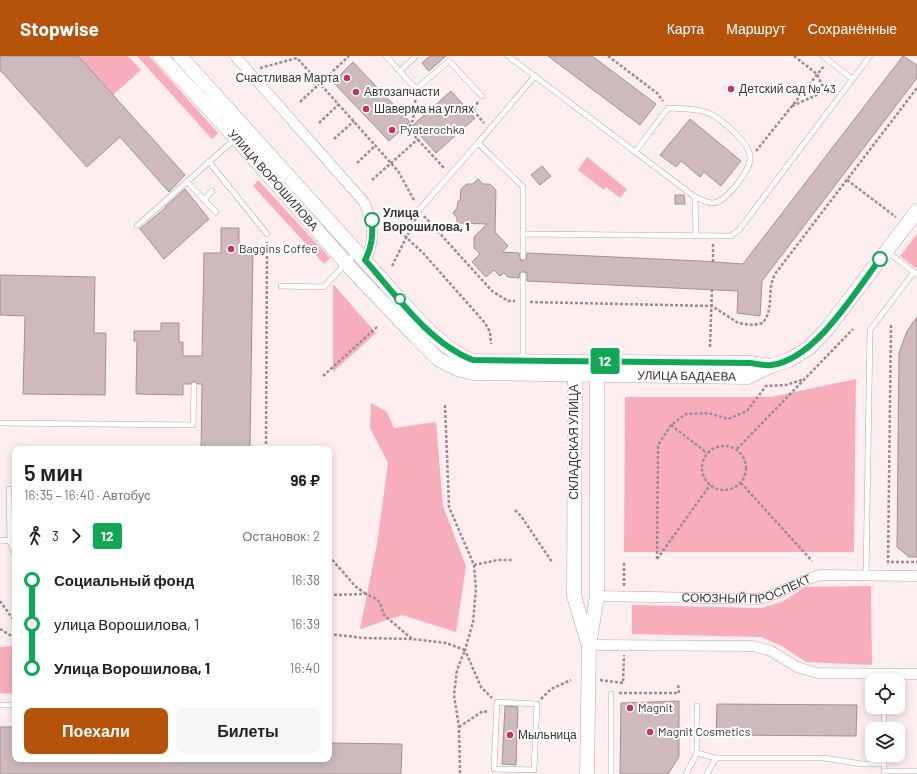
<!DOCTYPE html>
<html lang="ru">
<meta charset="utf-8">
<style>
:root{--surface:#fff;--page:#f6f6f6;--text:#202124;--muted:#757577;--accent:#b45309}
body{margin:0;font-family:Barlow,sans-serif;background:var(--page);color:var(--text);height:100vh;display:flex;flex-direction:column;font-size:15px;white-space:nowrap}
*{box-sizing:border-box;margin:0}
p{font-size:13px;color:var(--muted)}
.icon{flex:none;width:22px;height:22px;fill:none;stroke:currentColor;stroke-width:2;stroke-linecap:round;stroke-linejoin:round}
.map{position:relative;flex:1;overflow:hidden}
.panel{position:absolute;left:12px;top:390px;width:320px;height:316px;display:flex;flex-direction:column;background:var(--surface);border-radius:8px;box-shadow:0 2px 10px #0003}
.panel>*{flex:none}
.badge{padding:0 8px;border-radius:3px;font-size:14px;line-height:26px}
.tools{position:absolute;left:865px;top:618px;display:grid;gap:8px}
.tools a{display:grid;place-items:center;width:40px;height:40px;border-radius:8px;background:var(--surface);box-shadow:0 2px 10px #0003;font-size:20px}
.map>.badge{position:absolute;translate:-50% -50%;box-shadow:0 0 0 2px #fff}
.legs{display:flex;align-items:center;gap:6px;height:44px;padding:0 12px;font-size:13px}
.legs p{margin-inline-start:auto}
.overview{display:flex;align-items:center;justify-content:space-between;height:68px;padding:0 12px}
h1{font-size:22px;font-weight:600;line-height:30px}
.primary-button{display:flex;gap:8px;margin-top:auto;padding:8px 12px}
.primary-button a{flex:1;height:46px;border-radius:8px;background:var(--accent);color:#fff;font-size:16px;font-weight:600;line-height:46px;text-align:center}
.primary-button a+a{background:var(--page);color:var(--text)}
ul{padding:0 12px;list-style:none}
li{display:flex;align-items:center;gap:14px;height:44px;font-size:15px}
li i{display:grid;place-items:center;width:6px;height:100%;margin:0 5px;background:currentColor}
li i::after{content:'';width:10px;height:10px;margin:-5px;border:3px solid;border-radius:50%;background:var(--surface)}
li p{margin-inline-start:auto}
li:first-child i{background:linear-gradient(#0000 50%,currentColor 0)}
li:last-child i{background:linear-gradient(currentColor 50%,#0000 0)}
header{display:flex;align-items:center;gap:24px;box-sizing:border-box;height:56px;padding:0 20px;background:var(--accent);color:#fff}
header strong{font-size:19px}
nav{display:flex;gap:22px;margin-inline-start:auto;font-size:14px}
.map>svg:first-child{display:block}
</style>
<header>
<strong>Stopwise</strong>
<nav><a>Карта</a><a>Маршрут</a><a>Сохранённые</a></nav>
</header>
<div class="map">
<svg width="917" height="718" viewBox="0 0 917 718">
<rect width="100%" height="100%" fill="#ffeef0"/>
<g fill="#f8aeba">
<polygon points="78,0 128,0 141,14 113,39"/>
<polygon points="137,0 149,0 218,77 212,83"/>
<polygon points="587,101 627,133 620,142 606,131 604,134 578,114"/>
<polygon points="258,124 330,202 324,208 253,130"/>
<polygon points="917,178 917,213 900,200"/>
<polygon points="333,228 376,277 333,316"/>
<polygon points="856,323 854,496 624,496 625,341 771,341"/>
<polygon points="371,347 387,356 394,372 436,366 443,450 466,510 456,576 402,559 360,573 377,488 388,407 370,372"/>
<polygon points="871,530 872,609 806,606 780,589 761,581 632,578 632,549 761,552 782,546 805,531"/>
<polygon points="15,590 15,638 0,637 0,591"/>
</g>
<g fill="#cebabd" stroke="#a39092">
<polygon points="0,0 78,0 185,119 169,136 120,81 87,111 0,14"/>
<polygon points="430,0 446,0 429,15 422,7"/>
<polygon points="548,0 592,0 656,48 640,69"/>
<polygon points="903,0 917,9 917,22 762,225 760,260 737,257 738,235 527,225 527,217 523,215 520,217 519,222 508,221 504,217 500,220 494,214 486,221 472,206 480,198 474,192 474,181 487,168 457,167 457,162 453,157 457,152 458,145 460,145 461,133 467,128 473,128 478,123 483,128 490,128 496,134 495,176 508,190 502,196 519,197 521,205 526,203 527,197 701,205 743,208"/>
<polygon points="353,6 410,66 389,85 333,26"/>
<polygon points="451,35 475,62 436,97 412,70"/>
<polygon points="690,63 741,105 721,130 704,116 700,121 681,105 676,111 660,99"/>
<polygon points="542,110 551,120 540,129 531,119"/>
<polygon points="185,133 209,163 164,203 140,173 165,152 165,151"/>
<polygon points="675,139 684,139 685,148 675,148"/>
<polygon points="221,172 239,172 239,192 253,192 250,393 201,393 202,328 198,328 194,325 190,328 183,328 183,339 136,338 137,285 134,285 134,275 161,275 161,267 179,267 179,286 183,286 183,300 202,300 204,197 221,197"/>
<polygon points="0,219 95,221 94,277 106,277 105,339 23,338 25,260 0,259"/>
<polygon points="917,261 917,501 909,501 897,491 899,297 907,275"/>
<polygon points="679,645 679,701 668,718 620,718 621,647"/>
<polygon points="717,648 857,649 856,680 716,679"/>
<polygon points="505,650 518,651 516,709 502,708"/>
<polygon points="0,671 15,671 15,703 329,703 329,687 402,688 401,718 0,718"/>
</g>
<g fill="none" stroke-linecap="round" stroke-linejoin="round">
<defs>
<g id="lane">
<polyline points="386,0 416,33 449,5 482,40"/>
<polyline points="508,0 695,141 696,180"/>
<polyline points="823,0 852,23"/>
<polyline points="400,15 416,0"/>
<polyline points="478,87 535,20"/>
<path d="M 635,96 L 668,52 C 680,53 693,52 705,56 C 718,59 751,88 750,102 C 750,115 726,146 713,147 C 707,147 701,143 695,141"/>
<polyline points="209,106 267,178"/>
<polyline points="187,126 216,156"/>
<polyline points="204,144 212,135"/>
<polyline points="419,154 478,87 523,131 523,178"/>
<polyline points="137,170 235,83"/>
<polyline points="888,196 917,219"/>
<polyline points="523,201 523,178 731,180 739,174 870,0"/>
<polyline points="523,219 523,304"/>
<polyline points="281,230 324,231 356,196"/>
<polyline points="0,367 193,369 194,329"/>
<polyline points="9,433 10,485 15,498"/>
<polyline points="0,484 10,485"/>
<polyline points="866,520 870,274 914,216"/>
<polygon points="497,646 537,648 534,714 494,713"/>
<polyline points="0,649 15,649"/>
<polyline points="884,673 884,651"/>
<polyline points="697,697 716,702"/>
<polyline points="884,710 884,699"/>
<polyline points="884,715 917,715"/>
<polyline points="611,718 611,638"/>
<polyline points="686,718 697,697 697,650"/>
<polyline points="707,718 716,702 824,702 862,708 884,708"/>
</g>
<g id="street">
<path d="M 235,0 L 364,146 C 373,167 376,184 365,204"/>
<path id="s1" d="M 597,540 L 759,543 C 781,538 799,525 820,519 L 917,520"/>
<polyline points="589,589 753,590 771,595 797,611 817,617 917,618"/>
</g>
<g id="secondary">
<path id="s2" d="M 160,0 L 236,82 L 353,215 L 416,281 L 438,303 L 457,313 L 473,317 L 748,321 L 771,310 L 789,304 L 809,292 L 827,273 L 917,155"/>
<path d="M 180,0 L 422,268 C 438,283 452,297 473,305 L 750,307 L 771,310"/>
<polyline points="579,311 575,319 574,540 588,587"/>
<polyline points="587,718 589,589 597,540 597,319 592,314"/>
</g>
</defs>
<use href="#lane" stroke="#b8a5a7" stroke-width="6"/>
<use href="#street" stroke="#b8a5a7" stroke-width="11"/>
<use href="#secondary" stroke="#b8a5a7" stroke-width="15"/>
<g stroke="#998d8f" stroke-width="2.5" stroke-dasharray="3 2" stroke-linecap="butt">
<polyline points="608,0 657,37 663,45"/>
<polyline points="794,0 817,18 825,35"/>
<polyline points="260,12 297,2 398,115 415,146"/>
<polyline points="416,39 413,64 408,73 445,113"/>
<polyline points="300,46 349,0"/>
<polyline points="478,46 473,54 484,67"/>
<polyline points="792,50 837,30"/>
<polyline points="319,67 339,48"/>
<polyline points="334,83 354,65"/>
<polyline points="756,95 824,10"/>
<polyline points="357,107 376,89"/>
<polyline points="372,124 418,83"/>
<polyline points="847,124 896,161"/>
<polyline points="424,160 492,235 508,245 515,245"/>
<polyline points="390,166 424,198 485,267 490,276 491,288"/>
<polyline points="713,206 713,187"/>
<polyline points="392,210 417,160"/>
<path d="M 530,246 L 712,250 L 738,267 L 753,269 L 763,267 C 775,250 766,236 775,218 L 917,32"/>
<polyline points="891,269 888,506 917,506"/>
<polyline points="710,291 712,233"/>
<polyline points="323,320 378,270"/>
<polyline points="445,349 449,451 474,509 476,533 473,566 465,594 481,631 492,642"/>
<polyline points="671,369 707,397"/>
<circle cx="724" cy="412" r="22"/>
<polyline points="266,393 267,186"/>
<polyline points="737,393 853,273"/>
<polyline points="741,427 812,505"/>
<polyline points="515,454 521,460 552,506"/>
<polyline points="329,500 355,530 366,538"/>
<polyline points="657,503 658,389 671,369 686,358 708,357 728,363 747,355 766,330 786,329 805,323"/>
<polyline points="657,503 710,429"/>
<polyline points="624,507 624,531"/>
<polyline points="474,509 498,504 513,504"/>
<polyline points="329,539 366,538 375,542 380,547 384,559 412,583 446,587 465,594 457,614 454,639 459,671 460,718"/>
<polyline points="0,545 15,566"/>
<polyline points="0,573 10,579 15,579"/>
<polyline points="329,578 364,582 412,583"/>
<polyline points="600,624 623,627 624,599"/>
<polyline points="619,637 679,637 678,628"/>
<polyline points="541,643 551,633 571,624"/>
<polyline points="459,671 483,655 489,656"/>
</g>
<use href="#lane" stroke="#fff" stroke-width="5"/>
<use href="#street" stroke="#fff" stroke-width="10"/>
<use href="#secondary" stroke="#fff" stroke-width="14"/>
</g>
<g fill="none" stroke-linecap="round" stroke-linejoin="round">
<defs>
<path id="line-1" d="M 372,164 C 373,179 372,191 365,204 C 395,238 430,288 473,304 L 750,307 C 757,308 765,310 771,309 C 815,304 855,236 880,203"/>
</defs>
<use href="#line-1" stroke="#fff" stroke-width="9"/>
<use href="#line-1" stroke="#10a855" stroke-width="6"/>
</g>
<g fill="#c2345d" stroke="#fff" stroke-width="1.5">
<circle cx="347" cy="22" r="4"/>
<circle cx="731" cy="33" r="4"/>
<circle cx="356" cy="36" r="4"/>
<circle cx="366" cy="53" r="4"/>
<circle cx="392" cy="74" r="4"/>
<circle cx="231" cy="193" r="4"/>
<circle cx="630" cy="652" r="4"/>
<circle cx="650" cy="676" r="4"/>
<circle cx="510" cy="679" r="4"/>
</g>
<g fill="#fff" stroke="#10a855" stroke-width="2">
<circle cx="372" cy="164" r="7"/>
<circle cx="880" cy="203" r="7"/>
<circle cx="400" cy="243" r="5"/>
</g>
<g text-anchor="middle" stroke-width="4" stroke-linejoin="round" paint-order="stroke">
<g font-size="12" fill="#393132" stroke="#fff" text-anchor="start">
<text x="339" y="26" text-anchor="end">Счастливая Марта</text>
<text x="739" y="37">Детский сад № 43</text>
<text x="364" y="40">Автозапчасти</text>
<text x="374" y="57">Шаверма на углях</text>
<text x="400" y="78">Pyaterochka</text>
<text x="239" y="197">Baggins Coffee</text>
<text x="638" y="656">Magnit</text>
<text x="658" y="680">Magnit Cosmetics</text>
<text x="518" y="683">Мыльница</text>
</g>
<g font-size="12" fill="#393132" stroke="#fff">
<text dy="4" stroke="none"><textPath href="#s2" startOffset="168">УЛИЦА ВОРОШИЛОВА</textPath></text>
<text dy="4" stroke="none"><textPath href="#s2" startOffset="663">УЛИЦА БАДАЕВА</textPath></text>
<text transform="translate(574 386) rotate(-90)" y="4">СКЛАДСКАЯ УЛИЦА</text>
<text dy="4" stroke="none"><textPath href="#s1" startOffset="151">СОЮЗНЫЙ ПРОСПЕКТ</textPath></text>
</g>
<g font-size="12" font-weight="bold" fill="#393132" stroke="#fff" text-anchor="start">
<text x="383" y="161">Улица<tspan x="383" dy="14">Ворошилова, 1</tspan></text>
</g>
</g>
</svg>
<div class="tools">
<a><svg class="icon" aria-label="locate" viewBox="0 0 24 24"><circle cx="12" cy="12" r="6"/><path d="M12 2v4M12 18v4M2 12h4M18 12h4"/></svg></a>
<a><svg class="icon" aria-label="layers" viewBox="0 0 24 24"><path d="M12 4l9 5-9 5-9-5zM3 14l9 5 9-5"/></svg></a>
</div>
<b class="badge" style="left:605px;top:305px;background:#10a855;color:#fff">12</b>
<section class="panel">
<div class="overview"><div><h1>5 мин</h1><p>16:35 – 16:40 · Автобус</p></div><b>96 ₽</b></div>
<div class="legs"><svg class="icon" aria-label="walk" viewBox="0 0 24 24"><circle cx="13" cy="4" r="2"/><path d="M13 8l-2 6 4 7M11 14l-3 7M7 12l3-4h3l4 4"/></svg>3<svg class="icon" aria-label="forward" viewBox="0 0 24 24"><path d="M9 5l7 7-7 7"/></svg><b class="badge" style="background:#10a855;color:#fff">12</b><p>Остановок: 2</p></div>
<ul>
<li><i style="color:#10a855"></i><b>Социальный фонд</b><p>16:38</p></li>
<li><i style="color:#10a855"></i><span>улица Ворошилова, 1</span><p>16:39</p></li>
<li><i style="color:#10a855"></i><b>Улица Ворошилова, 1</b><p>16:40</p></li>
</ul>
<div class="primary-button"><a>Поехали</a><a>Билеты</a></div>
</section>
</div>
